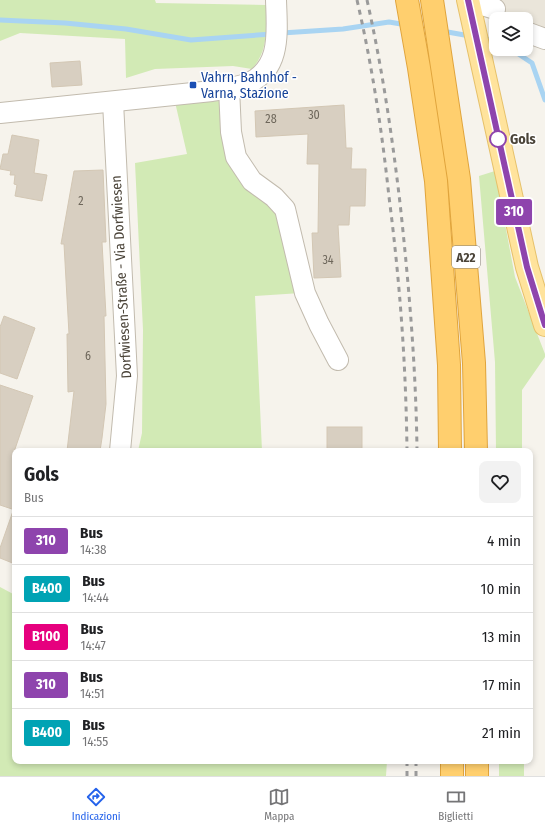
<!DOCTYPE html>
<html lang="it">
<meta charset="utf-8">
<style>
:root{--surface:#fff;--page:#f2f2f2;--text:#202124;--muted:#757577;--line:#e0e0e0;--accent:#2563eb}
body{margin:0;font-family:"Fira Sans Condensed",sans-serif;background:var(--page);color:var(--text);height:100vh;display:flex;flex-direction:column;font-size:15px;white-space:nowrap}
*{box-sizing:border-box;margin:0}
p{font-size:13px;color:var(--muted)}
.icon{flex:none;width:22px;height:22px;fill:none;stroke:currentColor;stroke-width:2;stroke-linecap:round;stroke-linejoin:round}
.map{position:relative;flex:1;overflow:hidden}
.side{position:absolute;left:12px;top:448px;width:521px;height:316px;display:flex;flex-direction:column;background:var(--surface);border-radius:8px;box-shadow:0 2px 6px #0003}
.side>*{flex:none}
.badge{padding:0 8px;border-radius:3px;font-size:14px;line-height:26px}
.tools{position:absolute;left:489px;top:12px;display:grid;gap:8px}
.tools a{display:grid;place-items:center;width:44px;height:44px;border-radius:8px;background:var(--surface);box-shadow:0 2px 6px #0003;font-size:20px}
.map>.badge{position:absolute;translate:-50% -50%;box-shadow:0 0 0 2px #fff}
.round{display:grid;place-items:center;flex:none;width:42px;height:42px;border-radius:8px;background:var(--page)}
.summary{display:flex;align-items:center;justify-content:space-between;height:68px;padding:0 12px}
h1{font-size:19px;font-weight:700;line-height:30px}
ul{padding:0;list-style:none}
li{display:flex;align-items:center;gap:12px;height:48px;padding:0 12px;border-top:1px solid var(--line)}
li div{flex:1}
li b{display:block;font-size:15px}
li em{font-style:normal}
li .badge{min-width:44px;font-weight:700;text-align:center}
.dock{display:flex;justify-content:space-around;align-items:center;height:56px;border-top:1px solid var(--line);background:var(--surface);font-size:11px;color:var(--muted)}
.dock a{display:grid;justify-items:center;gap:2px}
.dock .current{color:var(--accent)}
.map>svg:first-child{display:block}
</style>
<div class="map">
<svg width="545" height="776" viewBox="0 0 545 776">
<rect width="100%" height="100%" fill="#f6f3ec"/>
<polygon fill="#eae5da" points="493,0 545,0 545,37 526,26 526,19 513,19 495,9"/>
<g fill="#d2eab5">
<path d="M 0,0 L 155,0 L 156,3 L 266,5 C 266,28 269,50 252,69 L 233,66 L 155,69 L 126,78 L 125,39 L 20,33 L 0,41 Z"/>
<polygon points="223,101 226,132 279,214 301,293 255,296 262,451 138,451 142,433 143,330 135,163 187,154 175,102"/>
<polygon points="495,171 515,277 545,354 545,357 522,390 522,451 496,451 495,362 479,176"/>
<polygon points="0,587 15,595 15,761 387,761 386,776 0,776"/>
<rect x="499" y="761" width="25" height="15"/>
</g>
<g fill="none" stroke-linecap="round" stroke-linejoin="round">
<g stroke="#a9d4f2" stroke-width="5">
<polyline points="0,20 65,23 126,29 191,40 272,34"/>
<polyline points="442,31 470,36"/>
<polyline points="282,33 343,29 389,22 407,25"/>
<polyline points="481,38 496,41"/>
<polyline points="511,49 532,63 545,100"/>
</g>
</g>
<g fill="#d8cfc1" stroke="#d3c7b4">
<polygon points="80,61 82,85 52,87 50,63"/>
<polygon points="344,105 346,148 352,148 351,169 366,169 365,206 350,206 349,225 338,225 341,277 314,278 312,233 318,233 319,164 307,164 308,134 256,137 255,111"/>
<polygon points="12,135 39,140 34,173 47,175 42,201 15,196 17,185 14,184 15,175 10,175 11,171 0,169 3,154 8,154"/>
<polygon points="103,170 106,242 102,242 106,316 104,316 106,404 102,438 100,451 67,451 74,391 68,392 67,334 69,334 64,244 61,244 74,171"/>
<polygon points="4,316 35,328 17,379 0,373 0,327"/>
<polygon points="0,385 33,396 15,449 15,510 0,505"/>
<rect x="327" y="427" width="35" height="24"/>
<polygon points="13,511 15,511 15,564 0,558 0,548"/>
</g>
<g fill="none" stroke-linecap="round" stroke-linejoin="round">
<defs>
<g id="minor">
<polyline points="469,6 482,5 495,9"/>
<polyline points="526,32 545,39"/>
<polyline points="229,88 231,132 236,157 252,181 274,197 285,209 305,293 319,324 338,360"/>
<polyline points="113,102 127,376 120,451"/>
<path d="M 0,113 L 212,91 C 223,89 235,88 246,84 C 282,70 277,32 276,0"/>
</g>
<polyline id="major" points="468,0 527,267 545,325"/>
<g id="highway">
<polyline points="407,0 419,68 436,181 449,365 450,451"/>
<polyline points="432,0 459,179 474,363 476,451"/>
<polyline points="452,776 452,761"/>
<polyline points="477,776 477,761"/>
</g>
</defs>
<use href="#minor" stroke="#c2bbae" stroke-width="22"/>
<use href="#major" stroke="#e6c16a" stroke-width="24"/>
<use href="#highway" stroke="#e0a43c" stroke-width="24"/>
<use href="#minor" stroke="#fff" stroke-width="20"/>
<use href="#major" stroke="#ffe39c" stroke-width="22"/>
<use href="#highway" stroke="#ffcf6e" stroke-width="22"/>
<g stroke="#9a9a9a" stroke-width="3" stroke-dasharray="5 5" stroke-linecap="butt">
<path d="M 357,0 C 372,65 382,131 389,197 C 400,282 406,366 407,451"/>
<path d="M 367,0 C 382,67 392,135 400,203 C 409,286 416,368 417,451"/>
<polyline points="407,776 407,761"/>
<polyline points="416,776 416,761"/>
</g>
</g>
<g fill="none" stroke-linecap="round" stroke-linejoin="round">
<defs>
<polyline id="line" points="468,0 527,267 545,325"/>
</defs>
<use href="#line" stroke="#fff" stroke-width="9"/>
<use href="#line" stroke="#8e44ad" stroke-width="6"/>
</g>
<rect fill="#1a4fb4" stroke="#fff" stroke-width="1.5" x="189" y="81" width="8" height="8" rx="2"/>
<circle fill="#fff" stroke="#8e44ad" stroke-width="2" cx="498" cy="139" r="8"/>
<g text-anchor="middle" stroke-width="3" stroke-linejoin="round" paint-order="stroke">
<g font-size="12" fill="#6e675b">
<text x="314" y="119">30</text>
<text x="271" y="123">28</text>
<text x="81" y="205">2</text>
<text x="328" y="264">34</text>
<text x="88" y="360">6</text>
</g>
<rect fill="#fff" stroke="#817c74" stroke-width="1" x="452" y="246" width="28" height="22" rx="3"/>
<g font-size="13" font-weight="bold" fill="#4b4439">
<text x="466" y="262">A22</text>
</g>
<g font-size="14" fill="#164399" stroke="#fff" text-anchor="start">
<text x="201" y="82">Vahrn, Bahnhof -<tspan x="201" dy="16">Varna, Stazione</tspan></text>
</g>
<g font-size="14" font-weight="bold" fill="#4b4439" stroke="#fff" text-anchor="start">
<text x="510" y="144">Gols</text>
</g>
<g font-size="14" fill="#4b4439" stroke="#fff">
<text transform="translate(121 277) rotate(-93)" y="5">Dorfwiesen-Straße - Via Dorfwiesen</text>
</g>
</g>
</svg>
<div class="tools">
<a><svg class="icon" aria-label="layers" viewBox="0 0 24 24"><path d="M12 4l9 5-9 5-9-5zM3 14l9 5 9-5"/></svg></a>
</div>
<b class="badge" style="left:514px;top:212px;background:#8e44ad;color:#fff">310</b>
<section class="side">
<div class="summary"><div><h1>Gols</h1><p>Bus</p></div><a class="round"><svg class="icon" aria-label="heart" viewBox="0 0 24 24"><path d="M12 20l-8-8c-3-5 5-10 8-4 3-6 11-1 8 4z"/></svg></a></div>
<ul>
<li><span class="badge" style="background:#8e44ad;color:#fff">310</span><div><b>Bus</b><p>14:38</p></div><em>4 min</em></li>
<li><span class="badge" style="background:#00a3b4;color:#fff">B400</span><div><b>Bus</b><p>14:44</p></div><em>10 min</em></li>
<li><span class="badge" style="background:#e6007e;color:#fff">B100</span><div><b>Bus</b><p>14:47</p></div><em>13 min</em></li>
<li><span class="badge" style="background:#8e44ad;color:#fff">310</span><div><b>Bus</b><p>14:51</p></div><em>17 min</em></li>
<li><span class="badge" style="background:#00a3b4;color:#fff">B400</span><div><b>Bus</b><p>14:55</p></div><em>21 min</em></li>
</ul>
</section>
</div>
<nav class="dock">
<a class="current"><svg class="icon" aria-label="directions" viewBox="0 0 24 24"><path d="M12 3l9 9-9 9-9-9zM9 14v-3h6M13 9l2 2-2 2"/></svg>Indicazioni</a>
<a><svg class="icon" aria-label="map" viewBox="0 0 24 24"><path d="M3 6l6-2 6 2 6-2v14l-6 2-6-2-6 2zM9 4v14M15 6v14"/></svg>Mappa</a>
<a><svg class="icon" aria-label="tickets" viewBox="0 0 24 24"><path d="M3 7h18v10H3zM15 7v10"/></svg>Biglietti</a>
</nav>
